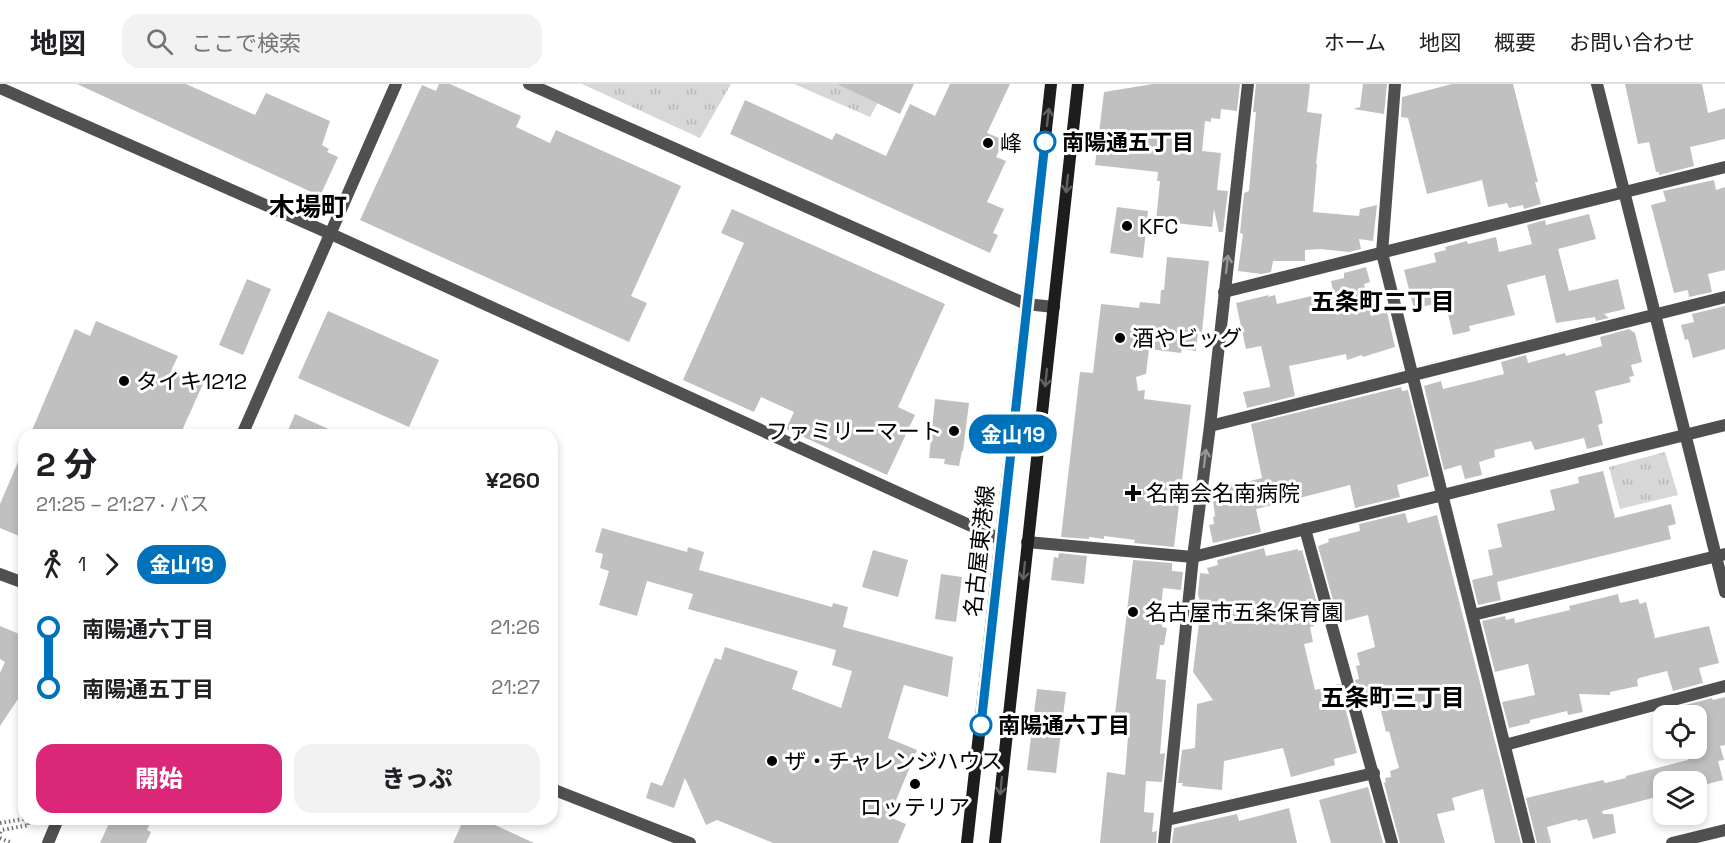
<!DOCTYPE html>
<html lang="ja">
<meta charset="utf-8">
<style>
:root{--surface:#fff;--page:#f2f2f2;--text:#202124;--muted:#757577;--line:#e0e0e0;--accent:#db2777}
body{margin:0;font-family:"Space Grotesk","Noto Sans JP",sans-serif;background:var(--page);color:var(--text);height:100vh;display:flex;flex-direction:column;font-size:22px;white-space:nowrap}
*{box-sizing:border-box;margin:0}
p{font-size:20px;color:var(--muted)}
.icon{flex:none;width:33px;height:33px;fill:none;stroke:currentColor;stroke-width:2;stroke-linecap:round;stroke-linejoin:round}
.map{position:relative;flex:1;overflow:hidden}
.sheet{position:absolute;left:18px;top:345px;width:540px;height:396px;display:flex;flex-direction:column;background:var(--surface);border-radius:18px;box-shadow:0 3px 9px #0003}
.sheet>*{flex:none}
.badge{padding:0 12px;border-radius:20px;font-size:21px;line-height:39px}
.fabs{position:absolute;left:1653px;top:621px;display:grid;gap:12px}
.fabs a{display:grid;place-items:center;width:54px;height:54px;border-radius:12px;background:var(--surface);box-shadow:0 3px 9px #0003;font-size:30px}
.map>.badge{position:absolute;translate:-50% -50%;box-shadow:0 0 0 3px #fff}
.legs{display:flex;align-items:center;gap:9px;height:66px;padding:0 18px;font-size:20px}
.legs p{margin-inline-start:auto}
.head{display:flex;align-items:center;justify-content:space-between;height:102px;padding:0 18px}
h1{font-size:33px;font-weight:800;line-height:45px}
.cta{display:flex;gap:12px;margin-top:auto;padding:12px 18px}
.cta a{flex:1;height:69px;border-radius:18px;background:var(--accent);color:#fff;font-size:24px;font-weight:800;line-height:69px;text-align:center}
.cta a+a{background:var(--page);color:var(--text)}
ul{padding:0 18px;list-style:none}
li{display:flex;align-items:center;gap:21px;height:60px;font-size:22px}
li i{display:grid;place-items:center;width:9px;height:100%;margin:0 8px;background:currentColor}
li i::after{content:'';width:15px;height:15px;margin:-8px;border:4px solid;border-radius:50%;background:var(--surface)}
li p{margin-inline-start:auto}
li:first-child i{background:linear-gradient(#0000 50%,currentColor 0)}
li:last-child i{background:linear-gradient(currentColor 50%,#0000 0)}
header{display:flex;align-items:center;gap:36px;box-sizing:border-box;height:84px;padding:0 30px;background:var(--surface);border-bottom:2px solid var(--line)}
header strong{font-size:28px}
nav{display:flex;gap:33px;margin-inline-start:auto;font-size:21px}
.search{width:420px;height:54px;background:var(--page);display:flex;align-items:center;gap:15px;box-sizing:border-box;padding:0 21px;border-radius:18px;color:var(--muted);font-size:22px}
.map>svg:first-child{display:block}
</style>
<header>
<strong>地図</strong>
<div class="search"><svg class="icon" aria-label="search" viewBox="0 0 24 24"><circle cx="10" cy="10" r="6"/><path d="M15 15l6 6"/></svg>ここで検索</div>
<nav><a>ホーム</a><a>地図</a><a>概要</a><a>お問い合わせ</a></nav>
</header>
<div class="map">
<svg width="1725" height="759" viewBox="0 0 1725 759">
<defs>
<pattern id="park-tufts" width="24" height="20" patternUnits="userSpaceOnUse" patternTransform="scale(1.5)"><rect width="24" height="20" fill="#d7d7d7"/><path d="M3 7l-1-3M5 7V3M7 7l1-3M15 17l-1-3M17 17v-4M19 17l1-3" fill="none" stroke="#b7b7b7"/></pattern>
</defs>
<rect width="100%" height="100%" fill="#fff"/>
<g fill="url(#park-tufts)">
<polygon points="582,0 731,0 700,54"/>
<polygon points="794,0 888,0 870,33"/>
<polygon points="1665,368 1678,411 1620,425 1609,383"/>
</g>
<g fill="#c0c0c0">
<polygon points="77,0 186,0 255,31 266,9 330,37 322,61 329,65 327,68 338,73 320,112"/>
<polygon points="439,0 450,0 521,32 516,43 550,59 556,46 681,102 631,212 647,219 629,258 360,136 422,1 436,7"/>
<polygon points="837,0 914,0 900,30"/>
<polygon points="950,0 1010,0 987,49 1004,56 996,73 1006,77 987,118 1004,125 993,149 998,151 990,169 730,50 745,16 832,56 836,49 886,72 910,20 935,32"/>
<polygon points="1153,0 1240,0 1237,27 1221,25 1220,35 1211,34 1211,38 1205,37 1202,67 1221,69 1217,106 1228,107 1223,148 1219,148 1214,125 1212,143 1156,137 1160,97 1157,97 1158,88 1095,81 1104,8"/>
<polygon points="1256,0 1310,0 1307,28 1322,30 1316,80 1317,80 1313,128 1359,132 1360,125 1377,121 1373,157 1359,155 1361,165 1349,168 1320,165 1305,166 1305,177 1273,177 1271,188 1262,190 1238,187 1243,150 1240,149 1244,109 1249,107 1256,28 1253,28"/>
<polygon points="1363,0 1387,0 1384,30 1353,25 1360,23"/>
<polygon points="1452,0 1513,0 1538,98 1535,98 1541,120 1524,125 1523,121 1509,124 1507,119 1488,123 1482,96 1427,110 1408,34 1401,33 1402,13"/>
<polygon points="1625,0 1702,0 1708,29 1725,24 1725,55 1690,63 1694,82 1659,91 1659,88 1656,88 1649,58 1638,60"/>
<polygon points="1714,96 1716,106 1725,103 1725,186 1708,190 1712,208 1689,213 1688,206 1674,209 1651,121 1666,117 1663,107"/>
<polygon points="1117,123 1148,127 1143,174 1110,169"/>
<polygon points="732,125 945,220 898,323 915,331 887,391 786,345 794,328 761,313 754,328 683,296 744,159 721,149"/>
<polygon points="1589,130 1596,155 1558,165 1569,207 1618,195 1625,225 1604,230 1609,234 1596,237 1595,233 1556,239 1545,191 1507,201 1515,231 1469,242 1470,247 1453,251 1445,217 1414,225 1404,186 1436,178 1434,169 1446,166 1445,163 1467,157 1468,160 1496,153 1499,168 1532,160 1527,141 1545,136 1546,141"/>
<polygon points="1167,173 1209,177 1202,248 1198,247 1196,267 1182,265 1181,269 1149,265 1146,290 1136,293 1138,307 1145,306 1144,315 1191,321 1174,463 1134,459 1135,456 1104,452 1104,455 1089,453 1089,455 1061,453 1080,288 1093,289 1101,220 1139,224 1140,218 1160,220 1161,206 1164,206"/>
<polygon points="1366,183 1370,198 1364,200 1371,232 1387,228 1395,263 1363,273 1362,271 1347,276 1346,270 1289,282 1295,312 1247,324 1243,308 1270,303 1270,301 1261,262 1246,265 1236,219 1269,211 1268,213 1275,211 1277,220 1333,207 1331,197 1344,194 1344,189"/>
<polygon points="247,195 271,205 243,271 219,261"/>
<polygon points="1725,222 1725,265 1693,274 1688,255 1685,256 1681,241 1694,238 1692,230"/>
<polygon points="328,227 439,276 409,343 298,294"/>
<polygon points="96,237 178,272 171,287 203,300 180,351 30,351 75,245 90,252"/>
<polygon points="1629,245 1635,249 1642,278 1631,281 1634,292 1629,293 1631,298 1595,307 1603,339 1598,341 1603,361 1587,365 1584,354 1535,366 1531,357 1494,366 1495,373 1479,378 1482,391 1465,395 1461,381 1444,386 1424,302 1441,297 1443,305 1504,290 1501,278 1526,271 1528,279 1565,269 1566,272 1602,262 1600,253"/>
<polygon points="1401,303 1402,307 1408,306 1429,392 1397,401 1400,413 1355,424 1350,401 1256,425 1261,448 1213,459 1209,441 1214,440 1213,433 1215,432 1213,417 1216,416 1214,406 1262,394 1251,340"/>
<polygon points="935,315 969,319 963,367 962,367 959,382 944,380 945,375 929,374"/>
<polygon points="295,330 342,351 286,351"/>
<polygon points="24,364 24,454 0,444 0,420"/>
<polygon points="1603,387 1615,434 1671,420 1676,440 1668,442 1671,455 1497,498 1501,516 1478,521 1472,496 1493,491 1488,466 1502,463 1497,440 1555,426 1550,406 1579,399 1578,393"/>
<polygon points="1405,429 1408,439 1437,431 1521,759 1495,759 1483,705 1452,714 1455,726 1437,730 1445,759 1400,759 1384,699 1386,698 1385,694 1391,693 1390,687 1399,684 1389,647 1386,648 1380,623 1378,623 1376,615 1362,618 1355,596 1359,595 1356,582 1360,581 1357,569 1375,563 1368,531 1345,537 1342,526 1336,527 1318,462 1329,458 1328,455 1360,447 1359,440"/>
<polygon points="602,444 687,468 688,463 704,468 699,486 832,523 833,519 848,523 843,543 953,573 948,613 904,601 888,654 917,666 889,733 906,740 898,759 773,759 717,736 706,741 685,694 674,724 646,714 651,698 662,702 715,574 721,576 725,563 798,587 792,605 841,624 852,587 832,581 836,566 688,525 693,510 647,497 637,532 599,521 609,487 600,484 603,470 595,468"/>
<polygon points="1264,464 1266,472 1298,465 1298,467 1302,466 1320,530 1311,531 1314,542 1310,543 1313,558 1304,560 1315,606 1339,600 1357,669 1334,675 1335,681 1291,693 1283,664 1224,677 1222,706 1182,702 1183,699 1178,699 1182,666 1195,664 1197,620 1213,616 1193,588 1199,539 1205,537 1198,510 1200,489 1209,490 1207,484 1218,481 1217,476"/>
<polygon points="873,466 908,476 898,513 862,503"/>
<polygon points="1059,469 1087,472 1084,500 1051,496 1054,473 1058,474"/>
<polygon points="1133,476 1172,479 1172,487 1183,488 1181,506 1163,504 1160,537 1163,537 1162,543 1167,544 1164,561 1160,561 1156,595 1166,596 1160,670 1165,669 1162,698 1146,697 1144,728 1154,729 1152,748 1157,747 1156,759 1100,759 1107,688 1125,691 1129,640 1114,639"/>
<polygon points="941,490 962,493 956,538 935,535"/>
<polygon points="1618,510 1620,519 1638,515 1640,520 1646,518 1655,554 1709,542 1719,579 1699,584 1703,599 1673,607 1667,587 1639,594 1637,596 1638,602 1610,608 1610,611 1579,610 1583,628 1568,631 1567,627 1530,636 1530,639 1509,644 1502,618 1535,611 1528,580 1495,588 1482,537 1505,532 1506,536 1514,534 1515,539 1570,526 1569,522"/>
<polygon points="0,542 24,552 24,606 0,642 0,589 5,578 0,575"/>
<polygon points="1037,605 1066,608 1056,689 1027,686"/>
<polygon points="1725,613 1725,661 1720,662 1724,676 1718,677 1723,696 1696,703 1696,698 1664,698 1664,711 1602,727 1603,730 1613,730 1616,749 1593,755 1587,735 1578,737 1577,735 1547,743 1551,759 1537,759 1526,714 1603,696 1605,699 1626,694 1626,692 1688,676 1685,664 1696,664 1696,632 1666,632 1666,626 1712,614 1713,616"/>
<polygon points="1368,703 1383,759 1331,759 1319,716"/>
<polygon points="1289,724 1297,759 1172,759 1174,744 1237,730 1239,737"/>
<polygon points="111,735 152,735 147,746 151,748 146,759 100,759"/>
<polygon points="464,735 482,735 534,759 453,759"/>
</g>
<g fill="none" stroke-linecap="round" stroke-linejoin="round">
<g stroke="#727272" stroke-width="4" stroke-dasharray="1.5 3" stroke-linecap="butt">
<polyline points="0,739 24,735"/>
<polyline points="0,749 2,746 29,741 28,735"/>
<polyline points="0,754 12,759"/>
</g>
<g stroke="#505050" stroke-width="12">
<polyline points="1395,0 1382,169 1529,759"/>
<polyline points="0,4 331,150 1002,456"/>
<polyline points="1224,208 1725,83"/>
<polyline points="1210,342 1725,213"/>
<polyline points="1305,445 1392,759"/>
<polyline points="1027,458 1193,473 1725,341"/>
<polyline points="1473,531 1725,470"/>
<polyline points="1505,661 1725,602"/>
<polyline points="1167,736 1374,689"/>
<polyline points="1164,759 1193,473 1210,342 1248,0"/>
</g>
<g stroke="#505050" stroke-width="12">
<polyline points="529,0 1026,220 1054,223"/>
<polyline points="1597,0 1725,508"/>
<polyline points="242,351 396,0"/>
<polyline points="0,490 24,499"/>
<polyline points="552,705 690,759"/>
<polyline points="48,759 58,735"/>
<polyline points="1672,759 1725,746"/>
</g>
<g stroke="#1d1d1d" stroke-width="12">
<polyline points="967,759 1051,0"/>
<polyline points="995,759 1078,0"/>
</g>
</g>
<defs><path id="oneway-shaft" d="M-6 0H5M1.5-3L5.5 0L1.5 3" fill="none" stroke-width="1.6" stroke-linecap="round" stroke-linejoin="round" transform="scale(1.5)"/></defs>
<g stroke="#616161">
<use href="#oneway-shaft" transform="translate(1048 33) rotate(-83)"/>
<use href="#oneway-shaft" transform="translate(1067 100) rotate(96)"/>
<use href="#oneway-shaft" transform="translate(1046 294) rotate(96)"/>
<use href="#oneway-shaft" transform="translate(1024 487) rotate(96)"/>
<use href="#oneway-shaft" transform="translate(1001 702) rotate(96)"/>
</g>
<g stroke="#969696">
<use href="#oneway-shaft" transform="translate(1227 180) rotate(-84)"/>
<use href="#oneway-shaft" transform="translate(1205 374) rotate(-83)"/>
</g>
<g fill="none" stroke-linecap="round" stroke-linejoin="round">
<defs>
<polyline id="line-1" points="981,641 1045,58"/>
</defs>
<use href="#line-1" stroke="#fff" stroke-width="14"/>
<use href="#line-1" stroke="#0072bc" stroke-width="9"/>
</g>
<g fill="#fff" stroke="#0072bc" stroke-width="3">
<circle cx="1045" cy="58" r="10"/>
<circle cx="981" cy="641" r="10"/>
</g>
<g fill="#000" stroke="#fff" stroke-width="2">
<circle cx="988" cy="59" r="6"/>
<circle cx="1127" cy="142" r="6"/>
<circle cx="1120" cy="254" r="6"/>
<circle cx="124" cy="297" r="6"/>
<circle cx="954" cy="347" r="6"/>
<path d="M1130 400h6v6h6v6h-6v6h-6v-6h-6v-6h6z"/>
<circle cx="1133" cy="528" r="6"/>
<circle cx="772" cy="677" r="6"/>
<circle cx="915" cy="700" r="6"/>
</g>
<g text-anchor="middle" stroke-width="6" stroke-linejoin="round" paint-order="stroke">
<g font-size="22" font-weight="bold" fill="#000" stroke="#fff" text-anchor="start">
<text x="1062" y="66">南陽通五丁目</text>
<text x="998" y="649">南陽通六丁目</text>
</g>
<g font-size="22" fill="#000" stroke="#fff" text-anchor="start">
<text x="1000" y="67">峰</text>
<text x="1139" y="150">KFC</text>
<text x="1132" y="262">酒やビッグ</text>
<text x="136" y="305">タイキ1212</text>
<text x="942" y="355" text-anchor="end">ファミリーマート</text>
<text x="1146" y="417">名南会名南病院</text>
<text x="1145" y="536">名古屋市五条保育園</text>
<text x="784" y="685">ザ・チャレンジハウス</text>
<text x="915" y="731" text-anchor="middle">ロッテリア</text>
</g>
<g font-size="22" fill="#000" stroke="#fff">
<text transform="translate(979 467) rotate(-84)" y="8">名古屋東港線</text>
</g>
<g font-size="24" font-weight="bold" fill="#000" stroke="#fff">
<text x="1383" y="226">五条町二丁目</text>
<text x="1393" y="622">五条町三丁目</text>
</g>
<g font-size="26" font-weight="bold" fill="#000" stroke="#fff">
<text x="308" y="132">木場町</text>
</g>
</g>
</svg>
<div class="fabs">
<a><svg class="icon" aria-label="locate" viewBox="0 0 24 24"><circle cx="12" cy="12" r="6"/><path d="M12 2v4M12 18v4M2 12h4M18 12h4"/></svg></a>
<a><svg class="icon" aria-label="layers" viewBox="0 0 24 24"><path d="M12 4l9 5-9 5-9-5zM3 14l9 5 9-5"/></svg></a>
</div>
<b class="badge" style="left:1013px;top:350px;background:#0072bc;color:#fff">金山19</b>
<section class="sheet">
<div class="head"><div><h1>2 分</h1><p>21:25 – 21:27 · バス</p></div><b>¥260</b></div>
<div class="legs"><svg class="icon" aria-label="walk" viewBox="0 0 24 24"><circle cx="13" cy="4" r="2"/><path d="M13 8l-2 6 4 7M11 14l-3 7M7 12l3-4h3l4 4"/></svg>1<svg class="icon" aria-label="forward" viewBox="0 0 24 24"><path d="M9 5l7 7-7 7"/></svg><b class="badge" style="background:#0072bc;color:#fff">金山19</b></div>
<ul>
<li><i style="color:#0072bc"></i><b>南陽通六丁目</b><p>21:26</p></li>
<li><i style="color:#0072bc"></i><b>南陽通五丁目</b><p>21:27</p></li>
</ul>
<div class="cta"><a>開始</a><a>きっぷ</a></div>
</section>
</div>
